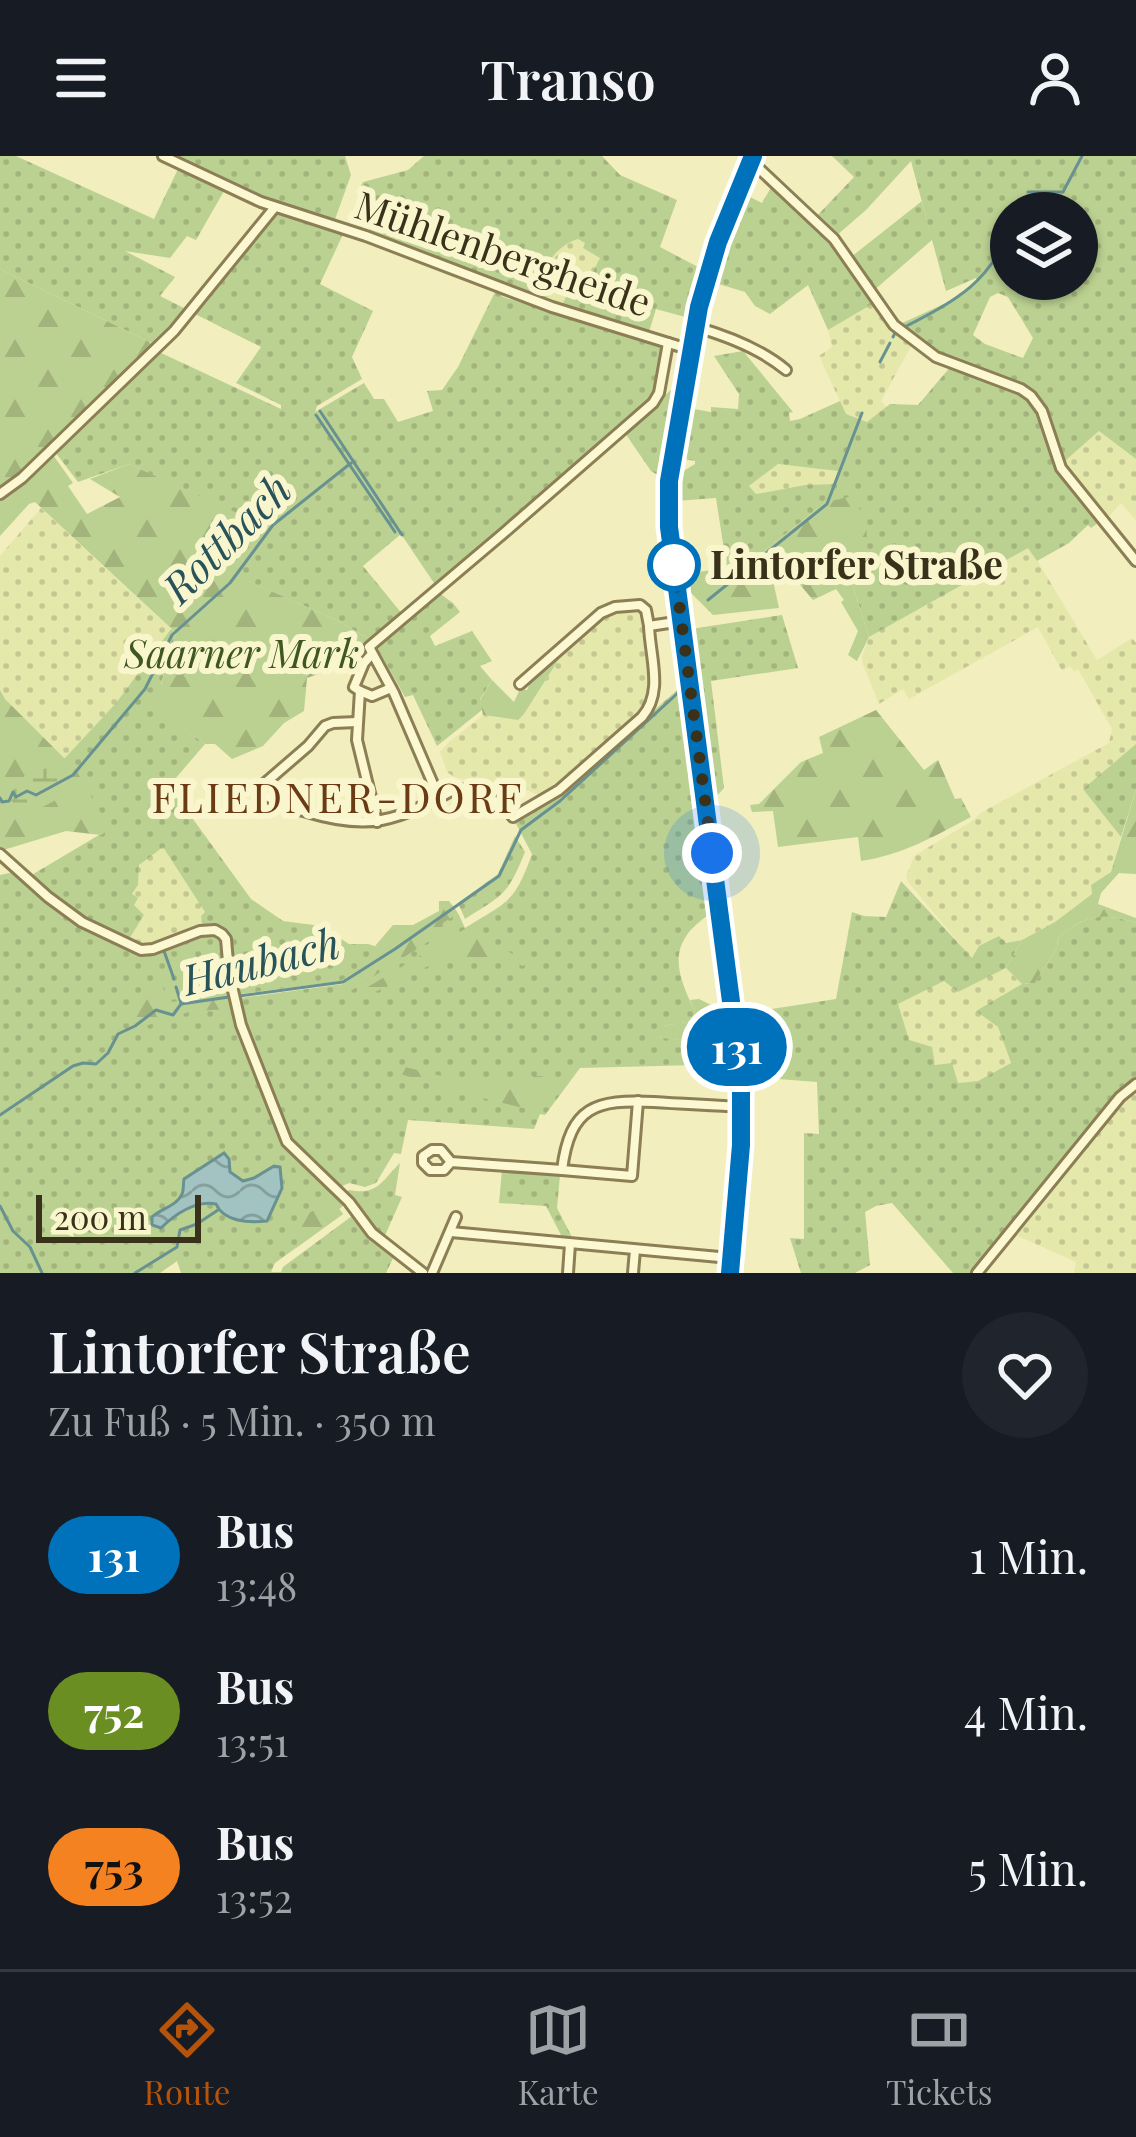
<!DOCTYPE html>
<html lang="de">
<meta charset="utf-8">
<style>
:root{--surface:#171b24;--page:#20242c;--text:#f1f3f6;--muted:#9ea1a6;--line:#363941;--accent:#b45309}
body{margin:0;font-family:"Playfair Display",serif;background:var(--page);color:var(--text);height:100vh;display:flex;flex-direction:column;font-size:45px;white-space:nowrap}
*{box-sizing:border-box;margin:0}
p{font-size:39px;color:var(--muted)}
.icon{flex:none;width:66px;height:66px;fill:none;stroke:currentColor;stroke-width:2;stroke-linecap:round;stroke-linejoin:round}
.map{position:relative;height:1117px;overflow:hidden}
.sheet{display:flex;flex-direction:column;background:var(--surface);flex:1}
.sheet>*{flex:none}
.badge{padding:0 24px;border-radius:39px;font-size:42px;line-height:78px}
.controls{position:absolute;left:990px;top:36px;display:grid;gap:24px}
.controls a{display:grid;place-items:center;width:108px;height:108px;border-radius:50%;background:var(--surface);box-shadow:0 3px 9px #0004;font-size:60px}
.scale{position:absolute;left:36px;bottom:30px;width:165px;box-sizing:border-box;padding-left:12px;border:6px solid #3a311b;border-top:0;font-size:33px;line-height:42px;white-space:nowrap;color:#3a311b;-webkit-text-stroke:9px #f9f6ce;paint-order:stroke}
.you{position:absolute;width:60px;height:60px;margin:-30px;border:9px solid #fff;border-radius:50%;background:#1a73e8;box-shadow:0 0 0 18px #1a73e833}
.map>.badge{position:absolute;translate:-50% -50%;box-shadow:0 0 0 6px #fff}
.round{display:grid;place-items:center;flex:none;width:126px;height:126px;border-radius:63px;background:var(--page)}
.headline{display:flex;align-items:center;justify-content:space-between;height:204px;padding:0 48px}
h1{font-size:57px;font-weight:600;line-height:90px}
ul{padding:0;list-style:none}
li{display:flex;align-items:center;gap:36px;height:156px;padding:0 48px}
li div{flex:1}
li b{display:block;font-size:45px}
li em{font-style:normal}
li .badge{min-width:132px;font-weight:700;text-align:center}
header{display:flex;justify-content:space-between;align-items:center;height:156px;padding:0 48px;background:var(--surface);font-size:54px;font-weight:600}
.tabs{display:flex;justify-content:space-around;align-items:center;height:168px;border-top:3px solid var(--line);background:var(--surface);font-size:33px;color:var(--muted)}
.tabs a{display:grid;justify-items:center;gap:6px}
.tabs .current{color:var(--accent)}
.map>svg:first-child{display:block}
</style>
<header><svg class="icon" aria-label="menu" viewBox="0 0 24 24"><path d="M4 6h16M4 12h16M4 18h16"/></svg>Transo<svg class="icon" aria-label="person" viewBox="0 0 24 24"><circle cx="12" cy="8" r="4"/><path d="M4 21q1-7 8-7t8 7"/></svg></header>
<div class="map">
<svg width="1136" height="1117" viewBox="0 0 1136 1117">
<defs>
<pattern id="farmland-dots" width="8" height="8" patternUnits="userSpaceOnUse" patternTransform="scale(3)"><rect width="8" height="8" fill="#e5e8ab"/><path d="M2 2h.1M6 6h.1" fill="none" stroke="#c5c793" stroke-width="1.8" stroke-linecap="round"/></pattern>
<pattern id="grass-dots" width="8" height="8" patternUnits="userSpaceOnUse" patternTransform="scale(3)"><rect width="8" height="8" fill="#bbd191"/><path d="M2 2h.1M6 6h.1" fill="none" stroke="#a2b47c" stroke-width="1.8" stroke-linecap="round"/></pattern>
<pattern id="forest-firs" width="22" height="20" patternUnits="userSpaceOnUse" patternTransform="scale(3)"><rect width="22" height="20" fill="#bbd191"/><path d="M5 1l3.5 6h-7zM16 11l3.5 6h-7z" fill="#a2b47c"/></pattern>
<pattern id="wetland-marsh" width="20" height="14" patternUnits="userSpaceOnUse" patternTransform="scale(3)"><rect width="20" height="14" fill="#bbd191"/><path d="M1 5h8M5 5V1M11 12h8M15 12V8" fill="none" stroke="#a2b47c"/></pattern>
<pattern id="water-waves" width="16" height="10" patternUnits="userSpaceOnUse" patternTransform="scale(3)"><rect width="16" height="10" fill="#a2c3c1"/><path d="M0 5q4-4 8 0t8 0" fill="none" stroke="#859f9c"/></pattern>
</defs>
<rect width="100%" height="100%" fill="#f2eebe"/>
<g fill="url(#farmland-dots)">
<polygon points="578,83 586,87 584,92 601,101 584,132 573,128 562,149 531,138 554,98 567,86"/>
<polygon points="874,147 915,183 881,245 888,252 867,266 846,258 819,200 832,191 828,174"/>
<polygon points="1099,275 1136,303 1136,364 1121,347 1103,367 1065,311 1066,304"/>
<polygon points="778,308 838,314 833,328 805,329 756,338 749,330"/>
<polygon points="41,352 171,473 116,547 63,604 4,543 0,534 0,400"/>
<polygon points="1029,391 1097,504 1132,482 1136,487 1136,588 1084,633 1121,681 1111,716 1091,729 1092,738 1055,766 1022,784 1006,787 972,803 908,726 906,721 914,700 972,665 982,656 1109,587 1112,573 1078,513 1074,516 1070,510 1062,515 1038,471 909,543 903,533 879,548 862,506 862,500 869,481"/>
<polygon points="637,454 644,466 651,524 651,537 647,549 561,627 541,640 517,630 492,630 454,621 447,616 440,596 448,587 483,559 500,562 524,558 559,503 593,469 613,458"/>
<polygon points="163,690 206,756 201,760 203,771 163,788 161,786 144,790 129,785 143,759 134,749 132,738 138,729 139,708"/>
<polygon points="1006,812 1022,828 977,855 998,871 1011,908 978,925 958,927 909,885 897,848 944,824 958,836"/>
<polygon points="1136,931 1136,1117 1074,1117 1076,1106 1013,1078 1111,955"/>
</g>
<g fill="url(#grass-dots)" fill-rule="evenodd">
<polygon points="0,0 16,0 154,63 178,13 224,35 196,84 187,80 170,102 125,95 175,121 160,140 186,153 154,188 0,113"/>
<polygon points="173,0 345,0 351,19 334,66 275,48"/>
<path d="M 424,0 L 602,0 L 620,19 L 677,44 L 660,91 L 700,112 L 689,162 L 656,153 L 649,176 L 562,149 L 573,127 L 585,131 L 600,102 L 583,92 L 585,87 L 578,83 C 552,91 543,116 531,138 L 370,76 L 359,33 L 363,26 L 408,14 Z"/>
<path d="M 832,0 L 1136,0 L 1136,303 L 1099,275 L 1066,304 L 1065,311 L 1101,365 L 1091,372 L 1088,369 L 1069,387 L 1037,405 L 1028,392 L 869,481 L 851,424 L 849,401 L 826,346 L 746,409 L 727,413 L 716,342 L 676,345 L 677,319 L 695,308 L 695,305 L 679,302 L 688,252 L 711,256 L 711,251 L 738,253 L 739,238 L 714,200 L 743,195 L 793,256 L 789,257 L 790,265 L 800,263 L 840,245 L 846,258 L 867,266 L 890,248 L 918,249 L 952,209 L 898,169 L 948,146 L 977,125 L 976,122 L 946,135 L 932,84 L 872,136 L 874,147 L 828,174 L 808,129 L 770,158 L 755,150 L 745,136 L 712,126 L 744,38 L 762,47 L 773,28 L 815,62 L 854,21 ZM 911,5 L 930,76 L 922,45 L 851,101 L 836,80 L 866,54 ZM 1011,57 L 1077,57 L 1077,123 L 1011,123 ZM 998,137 L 1008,141 L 1033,182 L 1023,202 L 985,188 L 973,179 L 990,141 ZM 778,308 L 838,315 L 833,328 L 805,329 L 756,338 L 749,330 Z"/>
<polygon points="276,56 344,76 320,128 373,155 352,201 362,223 317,250 315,256 364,227 374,243 384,243 398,266 433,255 427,235 442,234 458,211 496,134 503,141 662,191 663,195 653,241 440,430 436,430 401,378 363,410 403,459 373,485 334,463 209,408 237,358 129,308 78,326 55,296 159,196 281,253 281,249 236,227 261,191 193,157"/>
<polygon points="673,232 675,233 661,321 651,315 625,277"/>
<polygon points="439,437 453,447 460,456 430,480 435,490 472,475 492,505 480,510 492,524 480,543 482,554 437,590 413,539 405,541 375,488"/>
<polygon points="782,459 798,512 711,525 724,632 713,644 691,473"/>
<path d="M 171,473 L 176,477 L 161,528 L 168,535 L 154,551 L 205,588 L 169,630 L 251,743 L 283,765 L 321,770 L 349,788 L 368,788 L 391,795 L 341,825 L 232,839 L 233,843 L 343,828 L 458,757 L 465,772 C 508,745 514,748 532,698 L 514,664 L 565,632 L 683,529 L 713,756 C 662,788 677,819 699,864 L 663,870 L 657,881 L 730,890 L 733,908 L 580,912 L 545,959 L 540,958 L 534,973 L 408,964 L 401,998 L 394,997 L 376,1027 L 365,1031 L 349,1027 L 338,1032 L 346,1047 L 339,1053 L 343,1058 L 275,1107 L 271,1116 L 281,1116 L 283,1111 L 352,1060 L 356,1060 L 395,1098 L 386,1117 L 181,1117 L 177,1105 L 160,1117 L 0,1117 L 0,719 L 14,716 C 41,737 117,802 150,797 C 168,794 187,783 203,777 L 201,760 L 205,756 L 163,691 L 139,709 L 138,729 L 132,738 L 138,742 L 134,749 L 144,759 L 128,785 L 71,753 L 30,720 L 109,673 L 76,615 L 63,604 L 116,547 Z"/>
<polygon points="1136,588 1136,634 1121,681 1083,633"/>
<path d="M 515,680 L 525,696 C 507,740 504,738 465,763 L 458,747 L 498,718 Z"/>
<path d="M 901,725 L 972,802 L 979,790 L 999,780 L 1006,787 L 1022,784 L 1006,812 L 958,836 L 944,825 L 898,848 L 909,884 L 932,891 L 935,909 L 952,907 L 958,927 L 978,925 L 1011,907 L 998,871 L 976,855 L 1022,828 L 1035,827 L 1057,792 L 1058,782 C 1085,759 1102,756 1136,767 L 1136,931 L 1127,937 L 972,1117 L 953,1117 L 892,1047 L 876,1050 L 865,1056 L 870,1109 L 855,1117 L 801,1117 L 790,1082 L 804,1083 L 804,977 L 819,978 L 817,926 L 751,921 L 744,855 L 758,855 L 836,843 L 852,756 L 864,760 L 886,761 Z"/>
<path d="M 400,1007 L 395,1039 L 402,1041 L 383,1084 L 344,1038 L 349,1034 C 377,1040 382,1025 400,1007 Z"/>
<polygon points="502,1014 560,1019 557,1052 574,1085 559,1083 561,1079 546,1050 499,1047"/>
</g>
<g fill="url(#forest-firs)">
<polygon points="0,113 154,188 48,292 73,327 68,330 87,358 120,341 90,323 129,308 237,357 210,408 334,463 373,485 346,508 307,522 304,555 284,567 263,590 232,603 215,588 205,588 153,551 167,535 161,529 176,477 35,346 29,348 0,380"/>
<polygon points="849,341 866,360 867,385 849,401 855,413 851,424 869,481 857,505 848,499 858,475 841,446 844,444 836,433 813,444 796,424 774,429 779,452 713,459 691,437 684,418 746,409 826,346"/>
<polygon points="559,503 524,558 518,564 483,559 480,544 492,524 514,546 520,533 527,534 532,523"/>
<polygon points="0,534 5,543 76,614 110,673 101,679 66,675 0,695"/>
<path d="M 876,554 L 924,614 L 938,604 L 955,643 L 961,642 L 971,661 C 935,680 902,699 861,705 L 858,681 L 778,691 L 773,655 L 752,656 L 750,649 L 759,648 L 801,606 L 823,597 L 819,581 Z"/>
<path d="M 1136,634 L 1136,718 L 1119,717 L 1101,737 L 1098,748 L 1136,762 L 1136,767 C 1102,756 1085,759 1058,782 L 1057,792 L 1035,827 L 1022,828 L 1006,812 L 1022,784 L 1055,766 L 1092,738 L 1091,729 L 1111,716 Z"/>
<polygon points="439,745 449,745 458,757 443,767 442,777 352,834 341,825 389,796 375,790 393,769 413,769 439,755"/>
<path d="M 465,773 L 526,805 L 524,810 C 484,800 447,799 410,818 C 391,827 377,840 356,838 Z"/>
<path d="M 159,826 L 166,837 L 166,842 L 171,846 L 231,839 L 231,853 L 192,855 L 142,871 C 123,852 139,835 159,826 Z"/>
<polygon points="699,843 727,857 730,890 655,881 663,870 698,864 690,844"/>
<polygon points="401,910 453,923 541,920 557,925 535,955 466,938 397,917"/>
<path d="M 285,988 L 346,1047 L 339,1053 L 343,1058 L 296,1092 L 301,1079 L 297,1063 L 322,1050 L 326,1040 C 320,1027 310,1022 297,1018 Z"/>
</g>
<polygon fill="url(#wetland-marsh)" points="48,612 73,619 71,636 37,654 19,654 4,635 30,616"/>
<path fill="url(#water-waves)" stroke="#689291" stroke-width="3" d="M 224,997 L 229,1003 L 230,1016 L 243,1025 L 254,1022 L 274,1010 L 280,1011 L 282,1032 L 267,1065 C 249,1067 224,1066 216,1048 C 196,1044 175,1058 161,1072 L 152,1069 L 152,1061 C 160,1053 177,1050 182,1038 C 184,1034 183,1028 184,1023 Z"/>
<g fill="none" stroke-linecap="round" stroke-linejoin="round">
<g stroke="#689291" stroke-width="3">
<polyline points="1028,36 1063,36 1082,0"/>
<polyline points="1018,57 1024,44"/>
<path d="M 901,173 C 954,145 986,131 1011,73"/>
<polyline points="893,181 895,177"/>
<polyline points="880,206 890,187"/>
<polyline points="320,255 402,379"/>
<polyline points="316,259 395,376"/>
<polyline points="708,444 827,348 862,257"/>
<polyline points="0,642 2,646 9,645 13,636 16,641 27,635 36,639 73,619 145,533 172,479 230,427 273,369 351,307"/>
<polyline points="164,795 174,823"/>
<polyline points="176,831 181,847"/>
<polyline points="239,840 343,826 395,793 499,720 521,674 560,645 680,535"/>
<polyline points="0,959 73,910 83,907 96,908 108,897 118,878 135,870 156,854 173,859 181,848 229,841"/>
<polyline points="0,1050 13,1075 30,1091 42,1117"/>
<polyline points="135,1117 177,1091 180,1074 197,1068 218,1054"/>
</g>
<defs>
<g id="minor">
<polyline points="163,0 261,46 366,80 552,151 691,194"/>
<polyline points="751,5 834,83 894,169 936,201 1021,233 1031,240 1042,255 1061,312 1136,405"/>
<path d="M 696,171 C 727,180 761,193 786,214"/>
<polyline points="0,338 22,322 174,175 275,51"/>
<polyline points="371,499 364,507 354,531 360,535 357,584 377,666"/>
<polyline points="520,528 601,457 615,451 640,449 646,454 649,470"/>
<polyline points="360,535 372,540 391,532"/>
<path d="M 357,566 L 333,567 L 325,570 L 308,590 L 264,628 L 263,637 C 275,647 291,652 307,656 C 369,675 398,665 453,634 L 461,633 L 503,648 L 513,661 L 559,634 L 642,561 C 664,536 650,501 649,470 L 682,465"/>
<polyline points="439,642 394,537 369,491 505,376 653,247 659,237 668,187"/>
<polyline points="0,698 48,741 82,766 141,794 153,793 200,775 215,774 222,778 226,783 229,817 241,869 287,986 349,1046 372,1077 423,1117"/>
<path d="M 451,1006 L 444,1014 L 430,1014 L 423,1007 L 423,1000 L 432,994 L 441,994 L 451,1006 L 562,1014 C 570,950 596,943 654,946 C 683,948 712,949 741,951"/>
<polyline points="562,1014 632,1020 638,945"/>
<polyline points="451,1076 730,1102"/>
<polyline points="432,1117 456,1061"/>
<polyline points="568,1117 570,1088"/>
<polyline points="633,1117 635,1094"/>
<polyline points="977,1117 1120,941 1136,928"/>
</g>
<polyline id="major" points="730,1117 741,989 741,922 668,347 673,300 699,151 718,86 753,0"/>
</defs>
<use href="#minor" stroke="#8c7e55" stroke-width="14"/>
<use href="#major" stroke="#594a2a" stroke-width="18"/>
<use href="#minor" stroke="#fcf9d2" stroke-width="8"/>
<use href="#major" stroke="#f9f092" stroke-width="12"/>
</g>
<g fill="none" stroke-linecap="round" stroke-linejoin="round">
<defs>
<polyline id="line" points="730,1117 741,989 741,922 669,371 669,325 699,151 718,86 753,0"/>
</defs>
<use href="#line" stroke="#fff" stroke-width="27"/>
<use href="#line" stroke="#0072bc" stroke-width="18"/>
<polyline stroke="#3a311b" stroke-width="12" stroke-dasharray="0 21.6" points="674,409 712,697"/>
</g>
<circle fill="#fff" stroke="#0072bc" stroke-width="6" cx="674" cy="409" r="24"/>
<g text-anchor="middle" stroke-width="12" stroke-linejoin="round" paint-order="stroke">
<g font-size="39" fill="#3a311b" stroke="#f9f6ce">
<text transform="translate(503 98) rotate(19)" y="14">Mühlenbergheide</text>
</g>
<g font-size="39" font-weight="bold" fill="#3a311b" stroke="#f9f6ce" text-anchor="start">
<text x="710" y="423">Lintorfer Straße</text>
</g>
<g font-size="39" font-style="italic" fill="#3e5820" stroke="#f9f6ce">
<text x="242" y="512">Saarner Mark</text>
</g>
<g font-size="42" font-style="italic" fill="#29535b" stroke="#f9f6ce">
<text transform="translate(227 383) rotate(-45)" y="15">Rottbach</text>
<text transform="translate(261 806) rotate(-14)" y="15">Haubach</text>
</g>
<g font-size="42" letter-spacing="3" fill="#6b3b16" stroke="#f9f6ce">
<text x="338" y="657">FLIEDNER-DORF</text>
</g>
</g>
</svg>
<div class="controls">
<a><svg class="icon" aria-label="layers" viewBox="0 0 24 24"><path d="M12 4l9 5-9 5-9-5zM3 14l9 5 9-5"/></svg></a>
</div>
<div class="scale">200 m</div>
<div class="you" style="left:712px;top:697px"></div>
<b class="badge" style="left:737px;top:891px;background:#0072bc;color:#fff">131</b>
</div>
<section class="sheet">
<div class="headline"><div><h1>Lintorfer Straße</h1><p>Zu Fuß · 5 Min. · 350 m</p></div><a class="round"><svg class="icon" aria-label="heart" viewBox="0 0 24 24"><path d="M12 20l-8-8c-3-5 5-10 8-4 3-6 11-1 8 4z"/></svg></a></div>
<ul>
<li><span class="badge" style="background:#0072bc;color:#fff">131</span><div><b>Bus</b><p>13:48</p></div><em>1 Min.</em></li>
<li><span class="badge" style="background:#6b8e23;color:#fff">752</span><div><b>Bus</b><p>13:51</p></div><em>4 Min.</em></li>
<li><span class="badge" style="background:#f58220;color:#111">753</span><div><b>Bus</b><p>13:52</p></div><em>5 Min.</em></li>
</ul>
</section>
<nav class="tabs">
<a class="current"><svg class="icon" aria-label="directions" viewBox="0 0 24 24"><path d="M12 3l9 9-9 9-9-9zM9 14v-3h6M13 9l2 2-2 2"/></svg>Route</a>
<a><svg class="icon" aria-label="map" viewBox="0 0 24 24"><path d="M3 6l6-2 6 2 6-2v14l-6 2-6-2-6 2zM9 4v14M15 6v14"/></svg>Karte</a>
<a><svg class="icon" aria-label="tickets" viewBox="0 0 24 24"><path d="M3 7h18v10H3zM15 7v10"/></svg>Tickets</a>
</nav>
